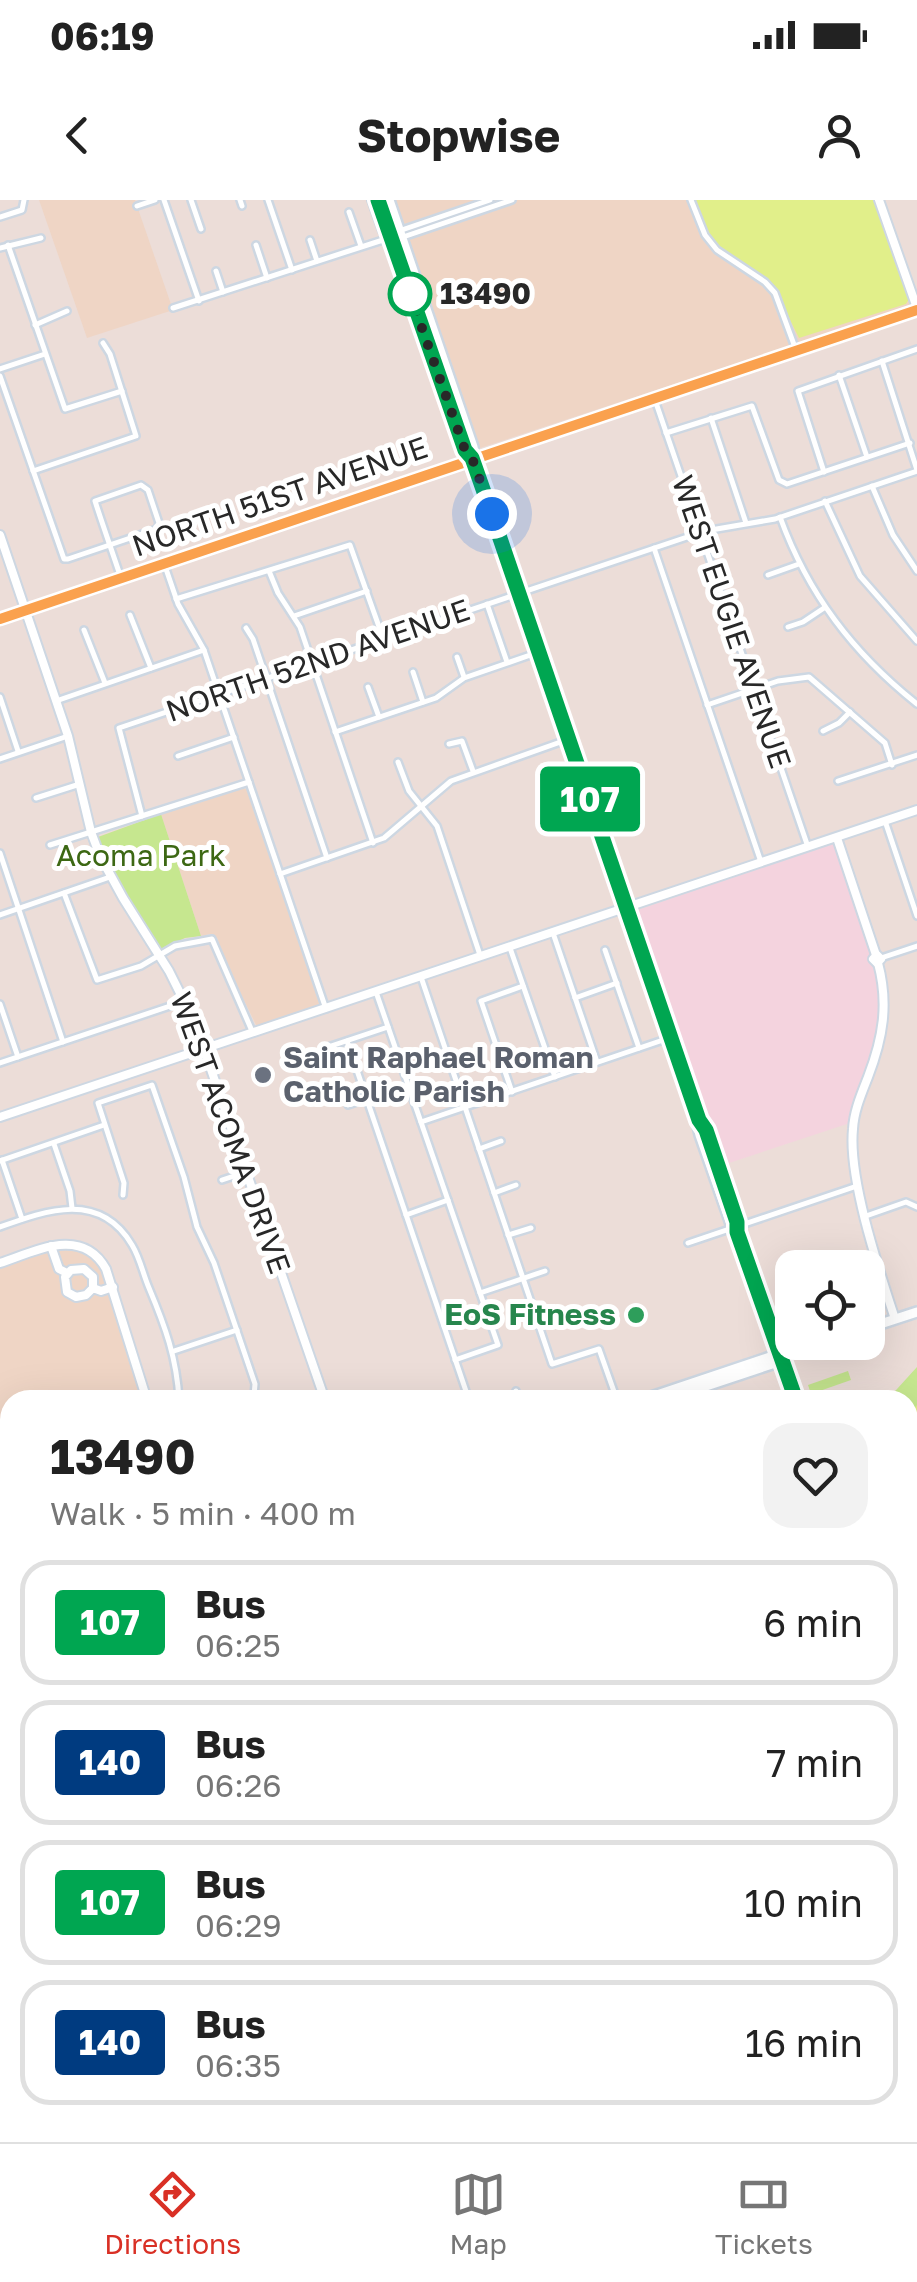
<!DOCTYPE html>
<meta charset="utf-8">
<style>
:root{--surface:#fff;--page:#f2f2f2;--text:#222;--muted:#767676;--line:#e0e0e0;--accent:#d93025}
body{margin:0;font-family:"Golos Text",sans-serif;background:var(--page);color:var(--text);height:100vh;display:flex;flex-direction:column;font-size:38px;white-space:nowrap}
*{box-sizing:border-box;margin:0}
p{font-size:32px;color:var(--muted)}
.icon{flex:none;width:55px;height:55px;fill:none;stroke:currentColor;stroke-width:2;stroke-linecap:round;stroke-linejoin:round}
.map{position:relative;flex:1;overflow:hidden}
.sheet{position:absolute;left:0px;top:1190px;width:918px;height:752px;display:flex;flex-direction:column;background:var(--surface);border-radius:30px 30px 0 0;box-shadow:0 10px 40px #0002}
.sheet>*{flex:none}
.badge{padding:0 20px;border-radius:8px;font-size:35px;line-height:65px}
.tools{position:absolute;left:775px;top:1050px;display:grid;gap:20px}
.tools a{display:grid;place-items:center;width:110px;height:110px;border-radius:20px;background:var(--surface);box-shadow:0 10px 40px #0002;font-size:50px}
.you{position:absolute;width:50px;height:50px;margin:-25px;border:8px solid #fff;border-radius:50%;background:#1a73e8;box-shadow:0 0 0 15px #1a73e833}
.map>.badge{position:absolute;translate:-50% -50%;box-shadow:0 0 0 5px #fff}
.round{display:grid;place-items:center;flex:none;width:105px;height:105px;border-radius:30px;background:var(--page)}
.summary{display:flex;align-items:center;justify-content:space-between;height:170px;padding:0 50px}
h1{font-size:48px;font-weight:700;line-height:75px}
ul{padding:0;list-style:none}
li{display:flex;align-items:center;gap:30px;height:125px;margin:0 20px 15px;padding:0 30px;border:5px solid var(--line);border-radius:30px}
li div{flex:1}
li b{display:block;font-size:38px}
li em{font-style:normal}
li .badge{min-width:110px;font-weight:700;text-align:center}
.status{display:flex;justify-content:space-between;align-items:center;height:70px;padding:0 50px;background:var(--surface);direction:ltr}
.status svg{height:28px;fill:currentColor}
header{display:flex;justify-content:space-between;align-items:center;height:130px;padding:0 50px;background:var(--surface);font-size:45px;font-weight:700}
.dock{display:flex;justify-content:space-around;align-items:center;height:140px;border-top:2px solid var(--line);background:var(--surface);font-size:28px;color:var(--muted)}
.dock a{display:grid;justify-items:center;gap:5px}
.dock .on{color:var(--accent)}
.map>svg:first-child{display:block}
</style>
<div class="status"><b>06:19</b><svg viewBox="0 0 49 12"><path d="M0 12V9h3v3zM5 12V6h3v6zM10 12V3h3v9zM15 12V0h3v12zM26 1h20v11H26zM47 4h2v5h-2z"/></svg></div>
<header><svg class="icon" aria-label="back" viewBox="0 0 24 24"><path d="M15 5l-7 7 7 7"/></svg>Stopwise<svg class="icon" aria-label="person" viewBox="0 0 24 24"><circle cx="12" cy="8" r="4"/><path d="M4 21q1-7 8-7t8 7"/></svg></header>
<div class="map">
<svg width="917" height="1942" viewBox="0 0 917 1942">
<rect width="100%" height="100%" fill="#ecddd8"/>
<g fill="#efd5c5">
<polygon points="39,0 135,0 173,110 87,138"/>
<polygon points="391,0 878,0 914,105 477,249"/>
<polygon points="243,588 248,590 319,803 318,807 257,827 219,749 218,739 210,734 201,736 161,614"/>
<polygon points="62,1046 79,1048 95,1057 104,1072 137,1175 138,1192 135,1200 10,1200 10,1407 0,1410 0,1066"/>
<polygon points="10,1914 10,1932 54,1933 57,1942 0,1942 0,1917"/>
</g>
<polygon fill="#f4d3de" points="831,643 836,646 876,769 881,806 873,853 850,923 720,966 635,711"/>
<g fill="#c6e78f">
<polygon points="161,614 201,736 185,738 164,748 160,748 112,671 98,637"/>
<polygon points="917,1167 917,1290 908,1301 908,1200 887,1200"/>
<polygon points="848,1171 851,1180 811,1194 808,1185"/>
<polygon points="908,1534 917,1566 917,1603 908,1606"/>
<polygon points="494,1933 590,1932 590,1934 589,1942 493,1942"/>
</g>
<g fill="#e1ef8a">
<polygon points="693,0 875,0 909,99 906,104 799,138 774,88 762,76 714,43 703,28"/>
<polygon points="917,1205 917,1254 908,1266 908,1217"/>
<polygon points="10,1295 10,1345 0,1348 0,1299"/>
</g>
<g fill="none" stroke-linecap="round" stroke-linejoin="round">
<g stroke="#62f6f3" stroke-width="5">
<polyline points="908,1271 917,1263"/>
<polyline points="908,1322 917,1311"/>
<polyline points="605,1932 605,1942"/>
<polyline points="556,1942 556,1932"/>
</g>
<defs>
<g id="minor">
<polyline points="164,0 199,101"/>
<polyline points="191,0 201,29"/>
<polyline points="240,0 242,6"/>
<polyline points="268,0 292,70"/>
<polyline points="371,0 382,31"/>
<polyline points="691,0 705,35 717,50 765,82 775,93 796,150"/>
<polyline points="137,6 155,0"/>
<polyline points="349,12 361,46"/>
<polyline points="0,17 22,10 24,0"/>
<polyline points="403,37 512,0"/>
<polyline points="310,40 317,61"/>
<polyline points="8,45 65,209 122,191"/>
<polyline points="256,45 267,78"/>
<polyline points="0,48 41,38"/>
<polyline points="216,71 223,92"/>
<polyline points="173,108 386,39 390,34 490,0"/>
<polyline points="35,125 67,111"/>
<polyline points="882,161 917,270"/>
<polyline points="0,169 45,154"/>
<polyline points="839,175 867,257"/>
<path d="M 0,176 L 64,359 L 68,359 L 157,329 L 159,323 L 148,290 L 141,285 L 95,301 C 103,326 112,351 120,375"/>
<polyline points="655,200 808,647"/>
<polyline points="711,218 746,323"/>
<polyline points="666,233 752,206 779,280 787,284 910,243"/>
<polyline points="33,271 136,236 110,154 103,143"/>
<polyline points="824,272 798,191 917,149"/>
<polyline points="872,286 893,335 917,371"/>
<polyline points="825,301 860,376 917,441"/>
<path d="M 780,317 C 808,394 853,453 917,504"/>
<polyline points="654,348 761,662"/>
<polyline points="165,366 178,404 204,450 326,809"/>
<polyline points="269,371 278,393 300,427 373,643"/>
<polyline points="768,375 799,364"/>
<polyline points="176,399 350,345 383,438"/>
<polyline points="487,404 507,462"/>
<polyline points="130,415 151,468"/>
<polyline points="294,416 367,391"/>
<polyline points="788,427 803,422 824,408"/>
<polyline points="246,428 253,439 327,658"/>
<polyline points="84,430 105,483"/>
<polyline points="457,457 464,477"/>
<polyline points="413,472 423,502"/>
<polyline points="368,487 379,517"/>
<polyline points="0,497 18,551"/>
<polyline points="56,501 204,450"/>
<polyline points="707,505 778,481 809,477 885,543 892,565"/>
<polyline points="823,531 839,523 850,512"/>
<polyline points="335,532 436,498 464,478 539,452"/>
<polyline points="449,544 462,541 473,571"/>
<polyline points="178,556 234,537"/>
<polyline points="0,559 68,536"/>
<polyline points="398,562 409,591 437,626 480,755"/>
<polyline points="838,581 917,555"/>
<polyline points="36,598 80,584"/>
<polyline points="142,616 119,528 705,331 775,319 917,271"/>
<polyline points="885,621 917,716"/>
<polyline points="50,645 249,582"/>
<polyline points="0,653 63,842"/>
<polyline points="280,674 384,638 451,581 569,539"/>
<polyline points="64,693 97,780 141,766 175,746 212,739 252,831"/>
<polyline points="0,715 110,677"/>
<polyline points="553,733 597,862"/>
<polyline points="510,748 555,877"/>
<polyline points="605,750 639,848"/>
<polyline points="881,758 917,746"/>
<polyline points="421,777 552,1164 599,1149 617,1200"/>
<polyline points="376,792 498,1145 455,1160"/>
<polyline points="575,798 617,783"/>
<polyline points="0,804 18,857"/>
<polyline points="347,841 469,1200"/>
<polyline points="328,847 388,827"/>
<polyline points="0,863 185,801"/>
<polyline points="512,892 481,801 523,786"/>
<polyline points="348,905 366,899"/>
<polyline points="421,922 669,838"/>
<polyline points="54,944 70,991 72,1008"/>
<polyline points="479,949 501,941"/>
<polyline points="2,960 22,1019"/>
<polyline points="0,961 104,925"/>
<polyline points="222,980 246,972"/>
<polyline points="494,993 516,985"/>
<polyline points="123,995 124,983 98,903 152,885 184,977 197,1027 214,1063 255,1184 254,1196"/>
<polyline points="406,1015 448,1000"/>
<polyline points="866,1016 906,1002 917,1007"/>
<path d="M 0,1027 C 47,1010 100,991 132,1045 C 140,1058 143,1074 149,1088 C 165,1126 177,1159 179,1200"/>
<polyline points="508,1035 531,1028"/>
<polyline points="688,1043 857,986"/>
<polyline points="480,1093 545,1071"/>
<polyline points="538,1121 559,1114"/>
<polyline points="174,1151 237,1130"/>
<polyline points="516,1191 518,1200"/>
<polyline points="148,1198 173,1200"/>
<polyline points="908,1610 917,1607"/>
<polyline points="0,1667 10,1663"/>
<polyline points="0,1678 10,1706"/>
<polyline points="908,1791 917,1788"/>
<polyline points="0,1877 10,1905"/>
<polyline points="908,1908 917,1905"/>
<polyline points="141,1932 142,1942"/>
<polyline points="187,1932 189,1942"/>
<polyline points="383,1932 384,1935"/>
<polyline points="641,1932 641,1942"/>
<polyline points="682,1932 685,1942"/>
<polyline points="737,1932 745,1942"/>
<polyline points="836,1932 839,1942"/>
<polyline points="238,1942 239,1932"/>
<polyline points="283,1942 284,1932"/>
<polyline points="338,1942 339,1932"/>
<polyline points="436,1942 436,1932"/>
<polyline points="809,1942 835,1932"/>
</g>
<g id="tertiary">
<polyline points="879,0 917,108"/>
<polyline points="0,335 68,536 91,632 100,656 123,698 169,771 195,823 325,1200"/>
<polyline points="837,638 876,755"/>
<polygon points="877,755 881,759 877,763 873,759"/>
<path d="M 878,763 C 889,804 883,838 868,877 C 861,895 854,911 853,929 C 848,979 879,1070 895,1119"/>
<polyline points="0,917 917,610"/>
<polyline points="51,1046 59,1069 67,1073"/>
<path d="M 0,1063 C 36,1051 82,1026 106,1069 L 146,1197"/>
<polyline points="93,1088 93,1077 84,1069 71,1070 65,1077 67,1092 76,1097 86,1095 93,1088 101,1091 113,1087"/>
<polyline points="0,1914 10,1911"/>
<polyline points="0,1921 10,1917"/>
</g>
<g id="secondary">
<polyline points="378,0 465,250 476,268 692,900 700,935 731,1024 735,1027"/>
<polyline points="389,0 473,247 472,258"/>
<polyline points="701,923 706,929 796,1200"/>
<polyline points="868,1128 917,1112"/>
<polyline points="642,1200 770,1157 780,1157 825,1142"/>
<polyline points="664,1200 772,1164 780,1157"/>
<polyline points="0,1414 10,1411"/>
<polyline points="0,1422 10,1419"/>
<polyline points="908,1513 917,1539"/>
<polyline points="0,1780 10,1808"/>
<polyline points="54,1932 57,1942"/>
</g>
<polyline id="primary" points="0,419 917,110"/>
</defs>
<use href="#minor" stroke="#cdd7e2" stroke-width="10"/>
<use href="#tertiary" stroke="#cdd7e2" stroke-width="12"/>
<use href="#secondary" stroke="#cdd7e2" stroke-width="14"/>
<use href="#primary" stroke="#fff" stroke-width="15"/>
<use href="#minor" stroke="#fff" stroke-width="5"/>
<use href="#tertiary" stroke="#fff" stroke-width="8"/>
<use href="#secondary" stroke="#fff" stroke-width="9"/>
<use href="#primary" stroke="#faa14e" stroke-width="10"/>
</g>
<g fill="none" stroke-linecap="round" stroke-linejoin="round">
<defs>
<polyline id="line" points="378,0 465,250 472,258 491,312 699,920 706,930 737,1022 737,1032 796,1200"/>
</defs>
<use href="#line" stroke="#fff" stroke-width="22"/>
<use href="#line" stroke="#00a651" stroke-width="15"/>
<polyline stroke="#282828" stroke-width="10" stroke-dasharray="0 18" points="410,94 465,250 472,258 492,314"/>
</g>
<circle fill="#fff" stroke="#00a651" stroke-width="5" cx="410" cy="94" r="20"/>
<circle fill="#6b7280" stroke="#fff" stroke-width="4" cx="263" cy="875" r="10"/>
<circle fill="#2e9e5b" stroke="#fff" stroke-width="4" cx="636" cy="1115" r="10"/>
<g text-anchor="middle" stroke-width="10" stroke-linejoin="round" paint-order="stroke">
<g font-size="30" font-weight="bold" fill="#282828" stroke="#fff" text-anchor="start">
<text x="440" y="104">13490</text>
</g>
<g font-size="30" fill="#282828" stroke="#fff">
<text transform="translate(280 297) rotate(-19)" y="10">NORTH 51ST AVENUE</text>
<text transform="translate(731 422) rotate(71)" y="10">WEST EUGIE AVENUE</text>
<text transform="translate(318 461) rotate(-19)" y="10">NORTH 52ND AVENUE</text>
<text transform="translate(230 933) rotate(70)" y="10">WEST ACOMA DRIVE</text>
</g>
<g font-size="30" fill="#3d6814" stroke="#fff">
<text x="141" y="666">Acoma Park</text>
</g>
<g font-size="30" font-weight="bold" fill="#5b616d" stroke="#fff" text-anchor="start">
<text x="283" y="868">Saint Raphael Roman<tspan x="283" dy="34">Catholic Parish</tspan></text>
</g>
<g font-size="30" font-weight="bold" fill="#27864d" stroke="#fff" text-anchor="end">
<text x="616" y="1125">EoS Fitness</text>
</g>
</g>
</svg>
<div class="tools">
<a><svg class="icon" aria-label="locate" viewBox="0 0 24 24"><circle cx="12" cy="12" r="6"/><path d="M12 2v4M12 18v4M2 12h4M18 12h4"/></svg></a>
</div>
<div class="you" style="left:492px;top:314px"></div>
<b class="badge" style="left:590px;top:599px;background:#00a651;color:#fff">107</b>
<section class="sheet">
<div class="summary"><div><h1>13490</h1><p>Walk · 5 min · 400 m</p></div><a class="round"><svg class="icon" aria-label="heart" viewBox="0 0 24 24"><path d="M12 20l-8-8c-3-5 5-10 8-4 3-6 11-1 8 4z"/></svg></a></div>
<ul>
<li><span class="badge" style="background:#00a651;color:#fff">107</span><div><b>Bus</b><p>06:25</p></div><em>6 min</em></li>
<li><span class="badge" style="background:#003b80;color:#fff">140</span><div><b>Bus</b><p>06:26</p></div><em>7 min</em></li>
<li><span class="badge" style="background:#00a651;color:#fff">107</span><div><b>Bus</b><p>06:29</p></div><em>10 min</em></li>
<li><span class="badge" style="background:#003b80;color:#fff">140</span><div><b>Bus</b><p>06:35</p></div><em>16 min</em></li>
</ul>
</section>
</div>
<nav class="dock">
<a class="on"><svg class="icon" aria-label="directions" viewBox="0 0 24 24"><path d="M12 3l9 9-9 9-9-9zM9 14v-3h6M13 9l2 2-2 2"/></svg>Directions</a>
<a><svg class="icon" aria-label="map" viewBox="0 0 24 24"><path d="M3 6l6-2 6 2 6-2v14l-6 2-6-2-6 2zM9 4v14M15 6v14"/></svg>Map</a>
<a><svg class="icon" aria-label="tickets" viewBox="0 0 24 24"><path d="M3 7h18v10H3zM15 7v10"/></svg>Tickets</a>
</nav>
